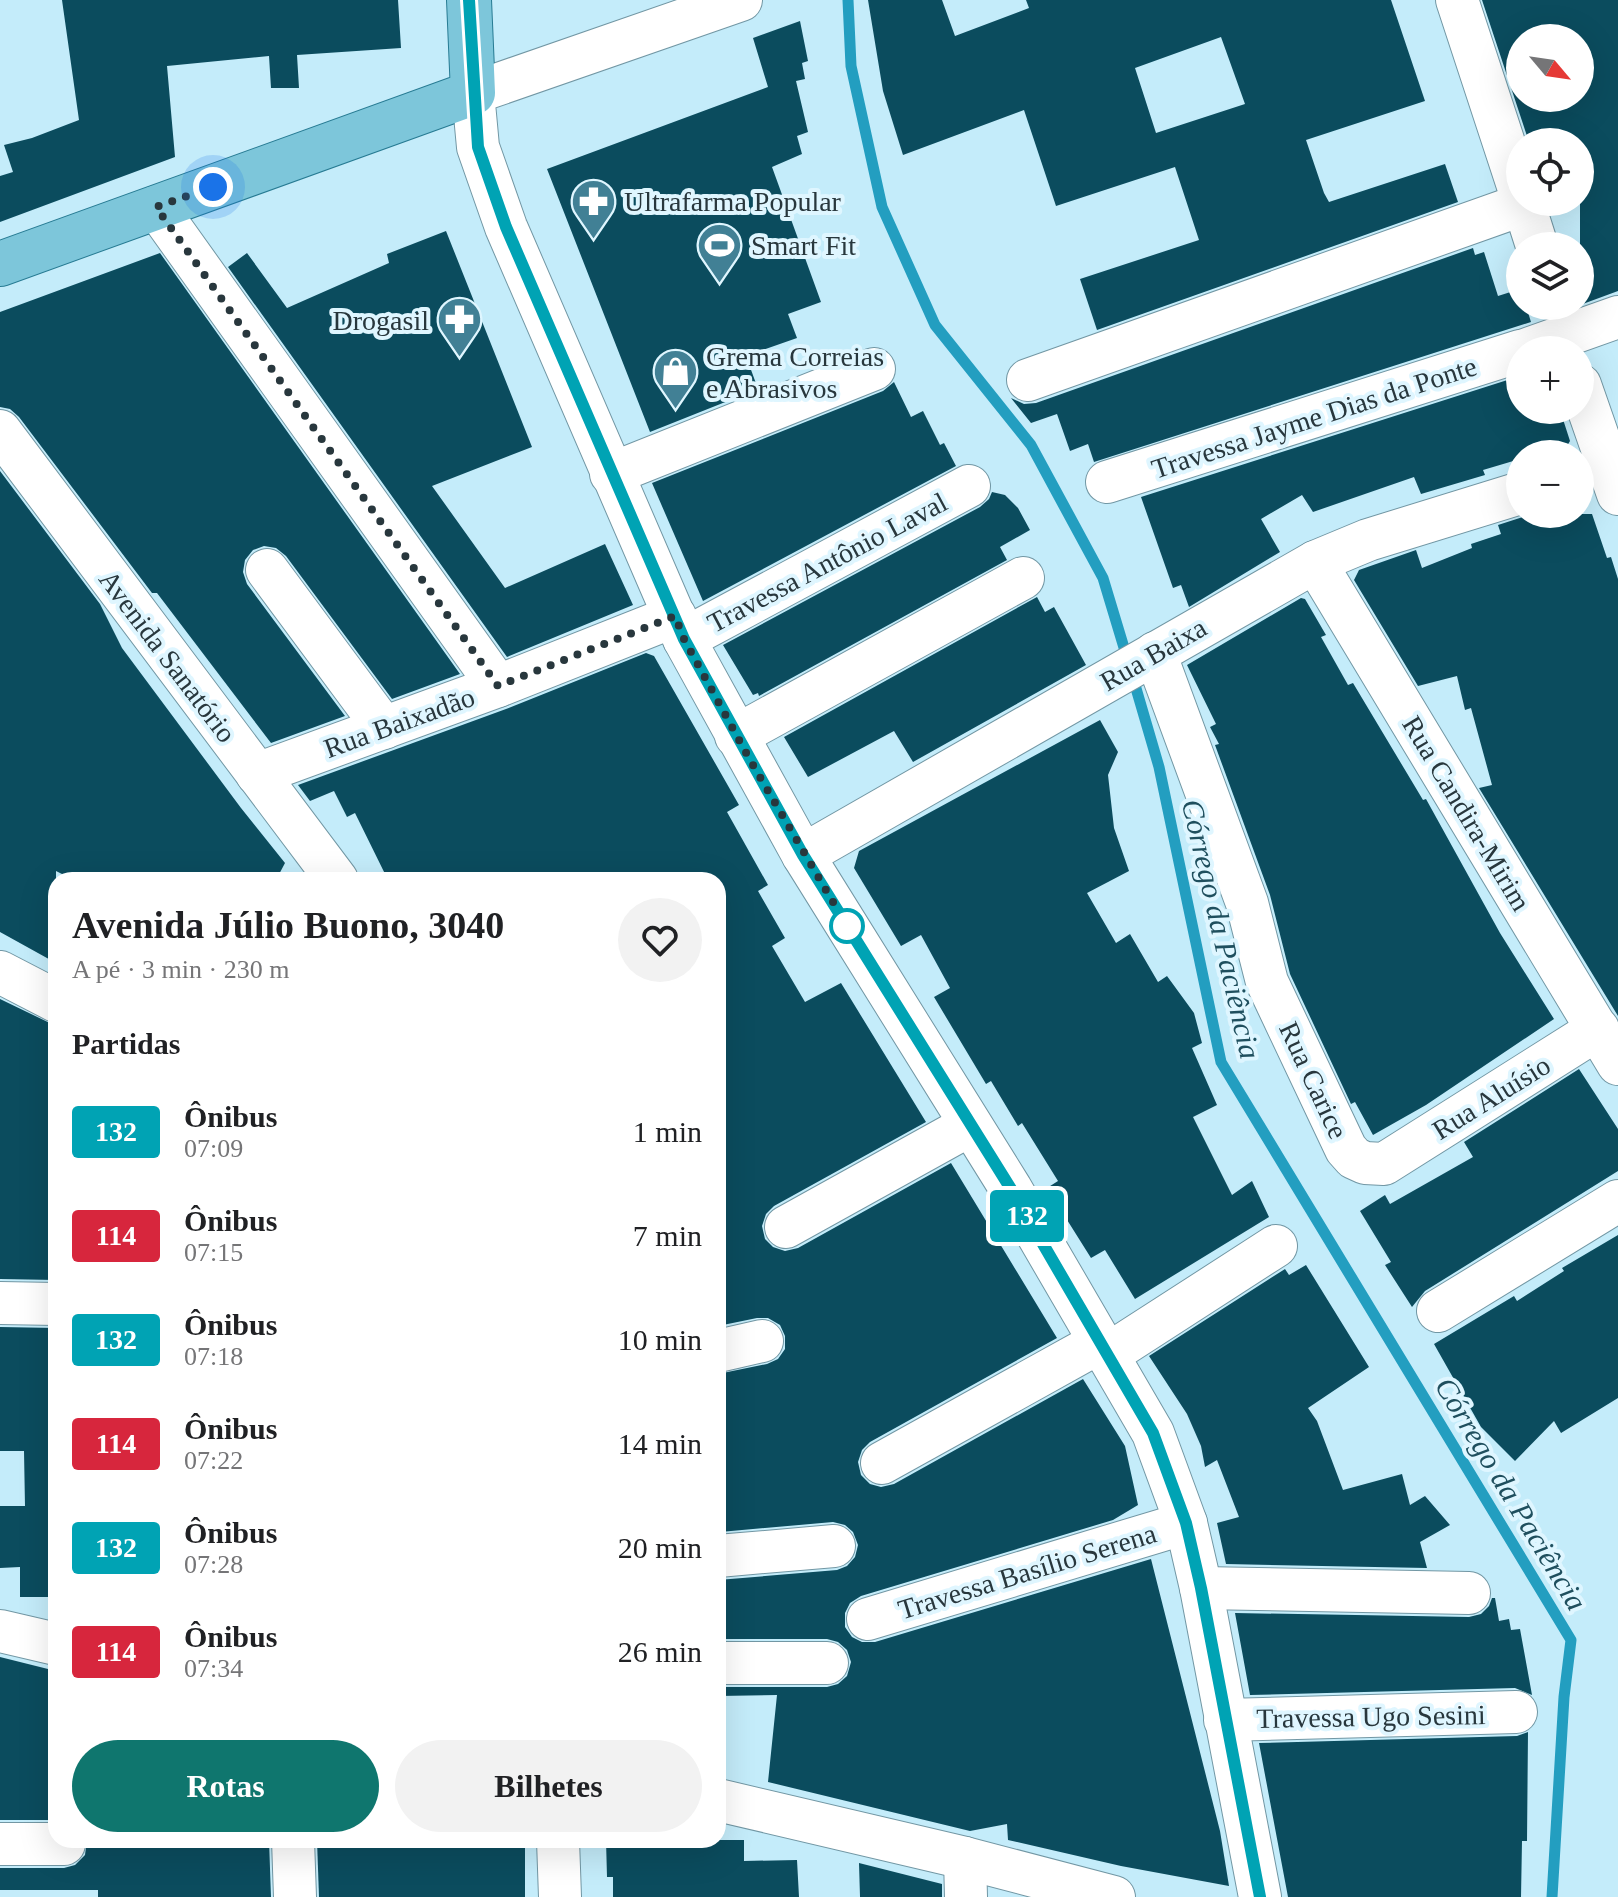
<!DOCTYPE html>
<html lang="pt">
<meta charset="utf-8">
<style>
:root{--surface:#fff;--page:#f2f2f2;--text:#202124;--muted:#757577;--accent:#0f766e}
body{margin:0;font-family:"Times New Roman",serif;background:var(--page);color:var(--text);height:100vh;display:flex;flex-direction:column;font-size:30px;white-space:nowrap}
*{box-sizing:border-box;margin:0}
p{font-size:26px;color:var(--muted)}
.icon{flex:none;width:44px;height:44px;fill:none;stroke:currentColor;stroke-width:2;stroke-linecap:round;stroke-linejoin:round}
.map{position:relative;flex:1;overflow:hidden}
.side{position:absolute;left:48px;top:872px;width:678px;height:976px;display:flex;flex-direction:column;background:var(--surface);border-radius:24px;box-shadow:0 8px 32px #0002}
.side>*{flex:none}
.badge{padding:0 16px;border-radius:6px;font-size:28px;line-height:52px}
.needle{width:52px;rotate:119deg}
.controls{position:absolute;left:1506px;top:24px;display:grid;gap:16px}
.controls a{display:grid;place-items:center;width:88px;height:88px;border-radius:50%;background:var(--surface);box-shadow:0 8px 32px #0002;font-size:40px}
.you{position:absolute;width:40px;height:40px;margin:-20px;border:6px solid #fff;border-radius:50%;background:#1a73e8;box-shadow:0 0 0 12px #1a73e833}
.map>.badge{position:absolute;translate:-50% -50%;box-shadow:0 0 0 4px #fff}
h2{padding:0 24px;font-size:30px;line-height:72px}
.round{display:grid;place-items:center;flex:none;width:84px;height:84px;border-radius:42px;background:var(--page)}
.headline{display:flex;align-items:center;justify-content:space-between;height:136px;padding:0 24px}
h1{font-size:38px;font-weight:700;line-height:60px}
.button{display:flex;gap:16px;margin-top:auto;padding:16px 24px}
.button a{flex:1;height:92px;border-radius:48px;background:var(--accent);color:#fff;font-size:32px;font-weight:700;line-height:92px;text-align:center}
.button a+a{background:var(--page);color:var(--text)}
ul{padding:0;list-style:none}
li{display:flex;align-items:center;gap:24px;height:104px;padding:0 24px}
li div{flex:1}
li b{display:block;font-size:30px}
li em{font-style:normal}
li .badge{min-width:88px;font-weight:700;text-align:center}
.map>svg:first-child{display:block}
</style>
<div class="map">
<svg width="1618" height="1897" viewBox="0 0 1618 1897">
<rect width="100%" height="100%" fill="#c4ecfa"/>
<g fill="none" stroke-linecap="round" stroke-linejoin="round">
<g stroke="#239ec0" stroke-width="11">
<polyline points="848,0 851,66 882,207 935,325 1031,445 1103,578 1128,661"/>
<polyline points="1133,678 1159,767 1221,1062 1571,1640 1564,1697 1552,1897"/>
</g>
</g>
<g fill="#0b4c5e" fill-rule="evenodd">
<polygon points="62,0 398,0 401,48 297,55 299,88 271,88 269,56 167,66 175,157 0,222 0,176 13,172 4,145 32,138 79,120"/>
<path d="M 868,0 L 942,0 L 955,36 L 1029,8 L 1026,0 L 1391,0 L 1425,101 L 1306,140 L 1324,193 L 1329,202 L 1445,164 L 1458,202 L 1097,330 L 1080,279 L 1199,240 L 1175,167 L 1056,206 L 1024,110 L 903,155 L 883,91 ZM 1221,37 L 1245,104 L 1156,133 L 1135,68 Z"/>
<path d="M 1482,0 L 1618,0 L 1618,291 L 1580,305 L 1580,142 L 1529,142 ZM 1520,38 L 1580,38 L 1580,98 L 1520,98 Z"/>
<polygon points="800,21 808,61 802,63 805,79 796,81 808,132 797,136 802,154 772,167 821,302 788,314 797,338 746,356 758,389 650,432 547,169 768,87 753,38"/>
<polygon points="446,231 532,447 432,486 505,588 605,544 633,605 507,657 228,267 247,253 287,308 389,263 387,254"/>
<polygon points="1473,248 1475,255 1484,252 1498,296 1520,289 1520,306 1526,306 1531,322 1094,462 1088,444 1070,451 1057,414 1031,423 1011,398 1024,404 1036,403"/>
<polygon points="160,253 460,674 392,699 286,556 276,548 264,546 253,550 245,560 243,572 247,584 345,716 271,743 157,593 152,593 19,417 10,409 0,407 0,312"/>
<polygon points="1520,376 1520,410 1560,410 1570,441 1562,454 1520,454 1520,459 1483,470 1485,475 1421,494 1414,477 1313,512 1302,495 1261,519 1280,552 1189,607 1181,585 1173,588 1141,497"/>
<polygon points="894,382 911,417 923,411 940,445 944,443 956,466 703,601 652,483 883,391"/>
<polygon points="0,471 100,604 122,648 241,808 285,863 276,880 74,880 56,871 56,963 0,932"/>
<polygon points="992,492 1005,495 1018,508 1030,530 1000,547 1007,560 759,696 758,693 753,695 723,645 980,507 989,499"/>
<polygon points="1532,514 1592,514 1607,558 1611,557 1618,579 1618,1016 1479,788 1492,785 1471,708 1465,710 1457,676 1418,686 1354,580 1359,570 1416,550 1422,568 1472,548 1471,544 1501,534 1498,525"/>
<polygon points="1037,597 1045,612 1054,607 1086,665 913,762 894,731 808,777 784,737"/>
<polygon points="1301,598 1305,599 1326,635 1321,637 1348,685 1353,683 1423,800 1426,799 1500,933 1554,1019 1426,1105 1373,1135 1355,1102 1351,1104 1290,974 1270,895 1215,745 1219,744 1210,727 1216,724 1187,665"/>
<polygon points="646,653 654,656 739,805 727,812 768,885 758,891 785,938 772,946 805,1002 841,983 926,1122 774,1206 766,1214 762,1226 765,1239 773,1247 785,1251 798,1248 951,1163 1057,1338 870,1442 862,1450 858,1462 861,1475 870,1484 881,1487 894,1484 1083,1379 1125,1446 1138,1505 1113,1520 861,1596 850,1603 845,1613 845,1627 852,1637 862,1642 875,1642 1151,1559 1220,1831 1229,1886 1121,1866 1008,1840 1007,1824 970,1831 768,1782 777,1695 718,1696 718,1687 827,1687 838,1684 847,1676 851,1662 847,1650 838,1642 827,1639 718,1639 718,1580 837,1570 847,1566 855,1557 858,1545 853,1532 845,1525 833,1522 720,1532 718,1374 767,1364 778,1359 785,1349 785,1336 780,1325 768,1318 757,1318 718,1326 718,880 388,880 355,813 347,817 334,791 310,801 298,785 506,709"/>
<polygon points="1100,720 1118,752 1108,775 1114,828 1129,871 1087,893 1116,943 1130,934 1158,982 1167,976 1194,1013 1202,1043 1192,1048 1217,1105 1193,1117 1232,1195 1252,1181 1269,1217 1135,1299 1105,1250 1091,1258 1047,1188 1058,1181 1022,1123 1018,1126 991,1081 986,1084 934,997 950,988 921,935 901,946 854,868 859,851"/>
<polygon points="0,999 56,1026 56,1172 53,1172 56,1280 0,1279"/>
<polygon points="1579,1069 1618,1129 1618,1171 1425,1291 1412,1307 1385,1265 1391,1262 1360,1211 1385,1195 1390,1204 1473,1157 1464,1142"/>
<polygon points="1618,1235 1618,1398 1561,1433 1554,1421 1515,1461 1481,1427 1434,1344 1514,1296 1517,1301 1564,1271 1562,1268"/>
<polygon points="1306,1265 1369,1367 1308,1408 1317,1421 1343,1490 1402,1474 1410,1505 1425,1496 1450,1525 1420,1542 1427,1568 1226,1564 1217,1523 1239,1517 1217,1460 1205,1467 1201,1446 1187,1414 1149,1356 1285,1269 1289,1275"/>
<polygon points="0,1327 56,1328 56,1597 20,1597 20,1567 0,1568 0,1506 25,1506 24,1451 0,1451"/>
<polygon points="1492,1598 1495,1598 1499,1621 1509,1619 1511,1630 1520,1629 1532,1695 1515,1688 1250,1695 1235,1613 1469,1617 1481,1614 1489,1606"/>
<polygon points="0,1657 56,1671 56,1820 0,1820"/>
<polygon points="1528,1732 1527,1841 1522,1841 1521,1897 1288,1897 1259,1743 1517,1736"/>
<polygon points="87,1840 269,1840 271,1897 98,1897 98,1890 0,1890 0,1868 64,1868 75,1865 85,1855"/>
<polygon points="317,1840 525,1840 525,1897 319,1897"/>
<polygon points="606,1840 744,1840 744,1861 797,1860 799,1897 613,1897 613,1877 607,1877"/>
<polygon points="859,1863 942,1884 942,1897 860,1897"/>
</g>
<g fill="none" stroke-linecap="round" stroke-linejoin="round">
<defs>
<g id="minor">
<polyline points="741,0 473,93 478,147 506,227 684,639 803,855 1011,1189 1153,1433 1186,1523 1201,1588 1260,1897"/>
<polyline points="1457,0 1520,192"/>
<polyline points="1523,202 1537,246"/>
<polyline points="156,207 498,686"/>
<polyline points="1525,350 1618,317"/>
<polyline points="1028,380 1524,204"/>
<polyline points="1580,385 1618,494"/>
<polyline points="0,431 337,880"/>
<polyline points="611,474 874,369"/>
<polyline points="1107,482 1520,351"/>
<polyline points="1315,562 1618,1064"/>
<polyline points="267,570 384,728"/>
<polyline points="684,639 969,486"/>
<polyline points="1155,653 1247,903 1267,982 1346,1149 1354,1158 1365,1163 1384,1164 1598,1029"/>
<polyline points="736,736 1023,578"/>
<polyline points="257,774 498,686 675,616"/>
<polyline points="803,855 1315,562 1368,540 1520,493"/>
<polyline points="0,972 56,1001"/>
<polyline points="786,1227 970,1125"/>
<polyline points="0,1303 56,1304"/>
<polyline points="1438,1311 1618,1201"/>
<polyline points="718,1351 762,1341"/>
<polyline points="1107,1355 1276,1246"/>
<polyline points="882,1463 1100,1342"/>
<polyline points="718,1556 834,1546"/>
<polyline points="1201,1588 1469,1593"/>
<polyline points="868,1619 1186,1523"/>
<polyline points="0,1631 56,1644"/>
<polyline points="718,1663 827,1663"/>
<polyline points="1225,1720 1516,1712"/>
<polyline points="718,1800 965,1858 1114,1897"/>
<polyline points="293,1840 295,1897"/>
<polyline points="558,1840 560,1897"/>
<polyline points="0,1844 64,1844"/>
<polyline points="965,1858 966,1897"/>
</g>
<polyline id="major" points="0,264 473,93 469,0"/>
</defs>
<use href="#minor" stroke="#7297a4" stroke-width="44"/>
<use href="#major" stroke="#277b93" stroke-width="46"/>
<use href="#minor" stroke="#fff" stroke-width="42"/>
<use href="#major" stroke="#7dc6da" stroke-width="44"/>
</g>
<g fill="none" stroke-linecap="round" stroke-linejoin="round">
<defs>
<polyline id="line" points="469,0 478,147 506,227 684,639 803,855 1011,1189 1153,1433 1186,1523 1201,1588 1260,1897"/>
</defs>
<use href="#line" stroke="#fff" stroke-width="18"/>
<use href="#line" stroke="#00a3b4" stroke-width="12"/>
<polyline stroke="#28373d" stroke-width="8" stroke-dasharray="0 14.4" points="213,187 156,207 498,686 675,616 684,639 750,760 847,926"/>
</g>
<defs>
<symbol id="pharmacy-pin" viewBox="-11 -11 22 30"><path d="M0 17L-7.5 6A9.5 9.5 0 1 1 7.5 6Z" fill="#418095" stroke="#dff6ff"/><path d="M-2-6h4v4h4v4h-4v4h-4v-4h-4v-4h4Z" fill="#fff"/></symbol>
<symbol id="stadium-pin" viewBox="-11 -11 22 30"><path d="M0 17L-7.5 6A9.5 9.5 0 1 1 7.5 6Z" fill="#418095" stroke="#dff6ff"/><path d="M0-5a6.5 5 0 1 0 0 10a6.5 5 0 1 0 0-10ZM-3.5-1.8h7v3.6h-7Z" fill="#fff"/></symbol>
<symbol id="shop-pin" viewBox="-11 -11 22 30"><path d="M0 17L-7.5 6A9.5 9.5 0 1 1 7.5 6Z" fill="#418095" stroke="#dff6ff"/><path d="M-5-2.5h2.3a2.7 3.5 0 0 1 5.4 0H5L5.5 6h-11ZM-1.5-2.5h3a1.5 2.3 0 0 0-3 0Z" fill="#fff"/></symbol>
</defs>
<g fill-rule="evenodd">
<use href="#pharmacy-pin" x="568" y="176" width="51" height="69"/>
<use href="#stadium-pin" x="694" y="220" width="51" height="69"/>
<use href="#pharmacy-pin" x="434" y="294" width="51" height="69"/>
<use href="#shop-pin" x="650" y="346" width="51" height="69"/>
</g>
<circle fill="#fff" stroke="#00a3b4" stroke-width="4" cx="847" cy="926" r="16"/>
<g text-anchor="middle" stroke-width="8" stroke-linejoin="round" paint-order="stroke">
<g font-size="28" fill="#28373d" stroke="#dff6ff" text-anchor="start">
<text x="624" y="211">Ultrafarma Popular</text>
<text x="751" y="255">Smart Fit</text>
<text x="429" y="330" text-anchor="end">Drogasil</text>
<text x="706" y="366">Grema Correias<tspan x="706" dy="32">e Abrasivos</tspan></text>
</g>
<g font-size="28" fill="#28373d" stroke="#dff6ff">
<text transform="translate(1314 417) rotate(-18)" y="10">Travessa Jayme Dias da Ponte</text>
<text transform="translate(827 562) rotate(-28)" y="10">Travessa Antônio Laval</text>
<text transform="translate(1153 654) rotate(-30)" y="10">Rua Baixa</text>
<text transform="translate(168 656) rotate(53)" y="10">Avenida Sanatório</text>
<text transform="translate(399 722) rotate(-20)" y="10">Rua Baixadão</text>
<text transform="translate(1467 813) rotate(59)" y="10">Rua Candira-Mirim</text>
<text transform="translate(1314 1080) rotate(65)" y="10">Rua Carice</text>
<text transform="translate(1491 1097) rotate(-32)" y="10">Rua Aluísio</text>
<text transform="translate(1027 1571) rotate(-17)" y="10">Travessa Basílio Serena</text>
<text transform="translate(1371 1716) rotate(-1)" y="10">Travessa Ugo Sesini</text>
</g>
<g font-size="30" font-style="italic" fill="#1f4f5e" stroke="#dff6ff">
<text transform="translate(1221 929) rotate(77)" y="10">Córrego da Paciência</text>
<text transform="translate(1511 1494) rotate(59)" y="10">Córrego da Paciência</text>
</g>
</g>
</svg>
<div class="controls">
<a><svg class="needle" viewBox="-14 -14 28 28"><path d="M0-13l5 13h-10z" fill="#e53935"/><path d="M0 13l5-13h-10z" fill="#757577"/></svg></a>
<a><svg class="icon" aria-label="locate" viewBox="0 0 24 24"><circle cx="12" cy="12" r="6"/><path d="M12 2v4M12 18v4M2 12h4M18 12h4"/></svg></a>
<a><svg class="icon" aria-label="layers" viewBox="0 0 24 24"><path d="M12 4l9 5-9 5-9-5zM3 14l9 5 9-5"/></svg></a>
<a>+</a>
<a>−</a>
</div>
<div class="you" style="left:213px;top:187px"></div>
<b class="badge" style="left:1027px;top:1216px;background:#00a3b4;color:#fff">132</b>
<section class="side">
<div class="headline"><div><h1>Avenida Júlio Buono, 3040</h1><p>A pé · 3 min · 230 m</p></div><a class="round"><svg class="icon" aria-label="heart" viewBox="0 0 24 24"><path d="M12 20l-8-8c-3-5 5-10 8-4 3-6 11-1 8 4z"/></svg></a></div>
<h2>Partidas</h2>
<ul>
<li><span class="badge" style="background:#00a3b4;color:#fff">132</span><div><b>Ônibus</b><p>07:09</p></div><em>1 min</em></li>
<li><span class="badge" style="background:#d7263d;color:#fff">114</span><div><b>Ônibus</b><p>07:15</p></div><em>7 min</em></li>
<li><span class="badge" style="background:#00a3b4;color:#fff">132</span><div><b>Ônibus</b><p>07:18</p></div><em>10 min</em></li>
<li><span class="badge" style="background:#d7263d;color:#fff">114</span><div><b>Ônibus</b><p>07:22</p></div><em>14 min</em></li>
<li><span class="badge" style="background:#00a3b4;color:#fff">132</span><div><b>Ônibus</b><p>07:28</p></div><em>20 min</em></li>
<li><span class="badge" style="background:#d7263d;color:#fff">114</span><div><b>Ônibus</b><p>07:34</p></div><em>26 min</em></li>
</ul>
<div class="button"><a>Rotas</a><a>Bilhetes</a></div>
</section>
</div>
